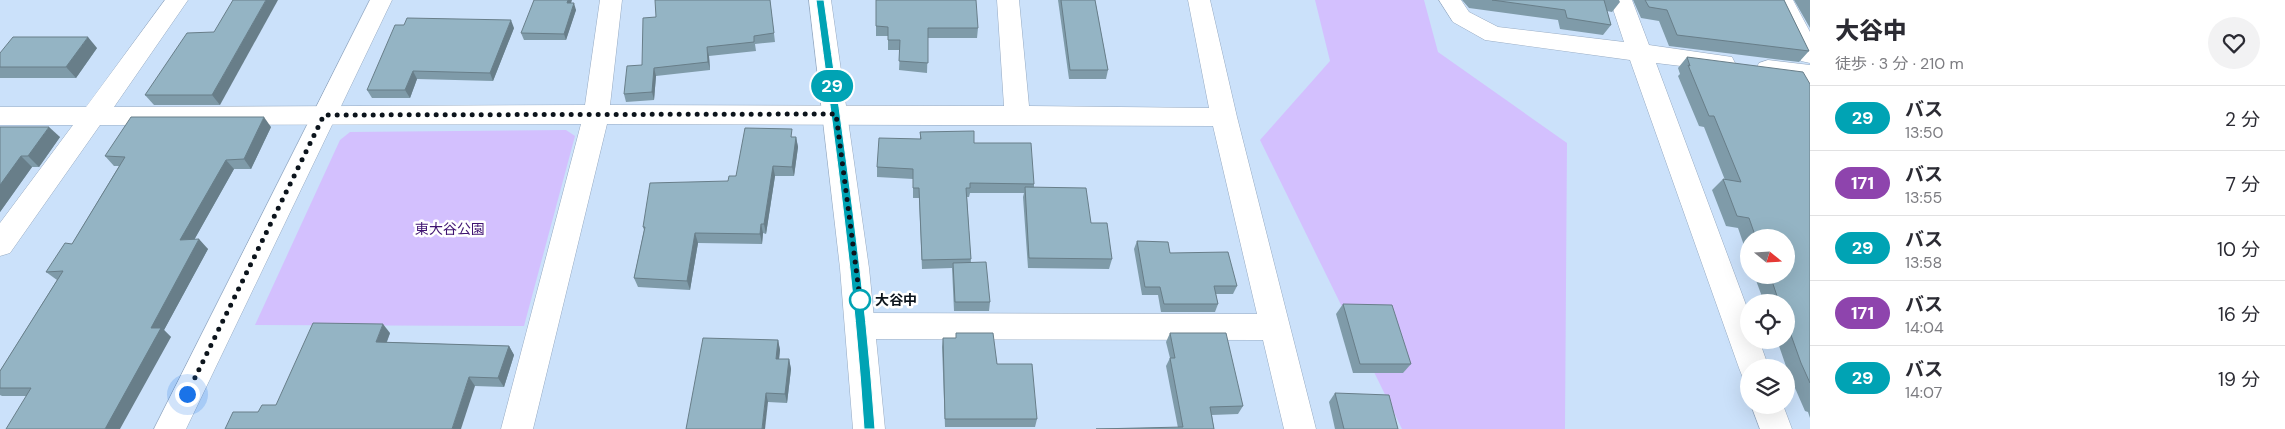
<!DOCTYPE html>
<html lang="ja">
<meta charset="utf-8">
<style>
:root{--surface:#fff;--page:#f2f2f3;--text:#2b2b33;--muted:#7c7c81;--line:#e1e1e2}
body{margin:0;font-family:"DM Sans","Noto Sans JP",sans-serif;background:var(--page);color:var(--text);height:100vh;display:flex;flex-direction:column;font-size:19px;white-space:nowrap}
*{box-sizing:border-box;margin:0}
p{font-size:16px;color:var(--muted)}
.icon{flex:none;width:28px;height:28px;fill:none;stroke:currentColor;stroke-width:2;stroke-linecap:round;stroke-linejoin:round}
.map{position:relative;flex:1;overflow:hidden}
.details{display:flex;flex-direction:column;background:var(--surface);width:475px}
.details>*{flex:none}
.badge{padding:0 10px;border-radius:16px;font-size:18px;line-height:32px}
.needle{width:32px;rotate:108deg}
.tools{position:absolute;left:1740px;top:229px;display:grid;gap:10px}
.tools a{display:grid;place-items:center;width:55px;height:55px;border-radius:50%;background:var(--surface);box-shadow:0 5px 20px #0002;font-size:25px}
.you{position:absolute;width:25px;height:25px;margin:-12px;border:4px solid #fff;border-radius:50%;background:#1a73e8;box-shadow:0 0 0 8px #1a73e833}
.map>.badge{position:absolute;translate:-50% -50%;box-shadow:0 0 0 2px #fff}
.round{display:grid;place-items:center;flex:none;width:52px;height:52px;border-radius:26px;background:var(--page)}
.head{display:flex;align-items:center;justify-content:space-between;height:85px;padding:0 25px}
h1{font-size:24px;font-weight:800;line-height:38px}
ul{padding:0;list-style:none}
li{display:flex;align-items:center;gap:15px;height:65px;padding:0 25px;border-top:1px solid var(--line)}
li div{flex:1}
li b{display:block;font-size:19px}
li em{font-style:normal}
li .badge{min-width:55px;font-weight:700;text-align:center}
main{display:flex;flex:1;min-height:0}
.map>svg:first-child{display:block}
</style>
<main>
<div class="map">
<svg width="1810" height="429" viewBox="0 0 1810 429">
<rect width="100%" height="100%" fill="#cbe1fa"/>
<g fill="#d3c0fe">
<polygon points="1315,0 1424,0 1438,52 1567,143 1565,429 1402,429 1260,140 1330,61"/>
<polygon points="566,130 575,136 524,326 255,325 340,140 350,132"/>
</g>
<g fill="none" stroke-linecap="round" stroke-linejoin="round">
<defs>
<g id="street">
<polygon points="165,0 188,0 114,107 585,105 600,0 622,0 610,105 1004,106 997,0 1019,0 1029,106 1209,108 1188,0 1210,0 1237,117 1316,429 1284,429 1263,340 863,339 852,335 848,326 852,317 863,313 1257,314 1213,126 607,124 533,429 501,429 581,124 100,125 10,253 0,256 0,223 73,125 0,125 0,107 86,107"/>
<polygon points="1439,0 1461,0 1469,12 1498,27 1624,42 1610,0 1632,0 1649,45 1732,57 1735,63 1732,69 1723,71 1656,63 1749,313 1749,340 1759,340 1769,368 1749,368 1749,380 1743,378 1739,368 1630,60 1485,40 1453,22"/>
<polygon points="1771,0 1793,0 1810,32 1810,63 1801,61"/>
<polygon points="1768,60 1810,65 1810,83 1759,75 1756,69 1759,63"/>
<polygon points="1751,405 1783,405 1792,429 1760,429"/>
</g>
<g id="secondary">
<polygon points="370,0 392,0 186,429 154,429"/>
<polygon points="809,0 831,0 869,268 885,429 853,429 840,268"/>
</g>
</defs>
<use href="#street" stroke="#96aac2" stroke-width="1"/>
<use href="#secondary" stroke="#96aac2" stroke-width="1"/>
<use href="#street" fill="#fff" fill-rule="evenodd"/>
<use href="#secondary" fill="#fff" fill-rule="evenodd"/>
</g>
<g fill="#7f9ba9">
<polygon points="770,0 775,42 755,44 756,51 709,56 710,70 656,76 654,100 626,102 624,94 642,65 656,17"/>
<polygon points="1058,0 1095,0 1108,70 1106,79 1069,79"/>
<polygon points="1462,0 1619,0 1620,2 1612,12 1607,11 1611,25 1603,35 1560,29 1558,20 1469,8"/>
<polygon points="1633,0 1784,0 1809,51 1799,62 1669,46 1659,21 1641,18"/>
<polygon points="1794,0 1810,0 1810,28"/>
<polygon points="571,3 576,10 566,40 524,40 521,33"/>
<polygon points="876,26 978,28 977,38 928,38 927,73 899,70 900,50 888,50 888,36 876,36"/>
<polygon points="514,28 493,81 417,79 410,98 372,98 367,90"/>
<polygon points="214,32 220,105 154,105 145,95"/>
<polygon points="97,48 76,78 0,78 0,53"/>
<polygon points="1687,57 1810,84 1810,418 1808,412 1805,411 1788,372 1777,340 1786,340 1786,302 1764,302 1754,275 1786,275 1786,238 1749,238 1749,260 1738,228 1726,226 1712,190 1723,179 1725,180 1704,127 1699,126 1678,76 1680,74 1678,68"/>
<polygon points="0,127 60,137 39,167 32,167 0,212"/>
<polygon points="271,127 251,169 234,169 194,240 208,249 164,330 171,337 26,396 2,396 0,395 0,371 57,280 46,272 72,244 119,166 114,166 105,156"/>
<polygon points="920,132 974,143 1034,184 1034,187 1091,223 1112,259 1109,269 1028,268 1023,197 1024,193 970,193 969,197 967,197 971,263 990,302 989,311 954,311 952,268 922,269 919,198 913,198 913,179 877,177 877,167 920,139"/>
<polygon points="793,137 796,137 798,147 794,176 775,176 766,234 763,233 762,244 698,243 690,290 638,287 634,278 644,230 643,227 728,181"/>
<polygon points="1137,241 1237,286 1233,294 1216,294 1218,304 1215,312 1161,312 1158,295 1142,295 1134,249"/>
<polygon points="1343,304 1411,364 1403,373 1353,373 1336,314"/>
<polygon points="390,333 387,342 509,346 514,355 504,387 475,386 258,412 276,405"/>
<polygon points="956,333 997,364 1037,419 1035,427 945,427 942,347 943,338 956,338"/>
<polygon points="1170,333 1243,406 1238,414 1212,415 1214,429 1178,428 1166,366 1170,358 1166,342"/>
<polygon points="778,340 780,350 779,359 789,359 791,369 787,403 768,402 686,429"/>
<polygon points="1335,393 1398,429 1335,429 1329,402"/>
</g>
<g fill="#687e89">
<polygon points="266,0 278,0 220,105 212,95"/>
<polygon points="568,0 572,0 569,10 567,3"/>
<polygon points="574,3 576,10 566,40 564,34"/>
<polygon points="511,20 514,28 493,81 490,73"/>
<polygon points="88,37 97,48 76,78 66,67"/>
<polygon points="707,47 709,56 710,70 708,62"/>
<polygon points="654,68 656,76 654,100 652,92"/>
<polygon points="413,71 417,79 410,98 405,90"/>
<polygon points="264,117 271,127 251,169 244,159"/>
<polygon points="49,127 60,137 39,167 28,156"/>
<polygon points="796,137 798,147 794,176 792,167"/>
<polygon points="21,156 32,167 0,212 0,185"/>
<polygon points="226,160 234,169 189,249 180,240"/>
<polygon points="773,166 775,176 766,234 764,224"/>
<polygon points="761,224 763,233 762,244 760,234"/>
<polygon points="695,233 698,243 690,290 687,281"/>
<polygon points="199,239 208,249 164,330 171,337 120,429 105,429 151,328"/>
<polygon points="383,324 390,333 383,351 376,342"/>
<polygon points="778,340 780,350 778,368 776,359"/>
<polygon points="509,346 514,355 504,387 498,378"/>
<polygon points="789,359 791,369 787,403 785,394"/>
<polygon points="469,377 475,386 461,429 452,429"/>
<polygon points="766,393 768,402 765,429 762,429"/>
</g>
<g fill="#94b4c4" stroke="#687e89">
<polygon points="233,0 266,0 212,95 145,95 187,33 214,32"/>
<polygon points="534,0 568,0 567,3 574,3 564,34 521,33"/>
<polygon points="655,0 770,0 774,33 754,36 754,42 707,47 708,62 654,68 652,92 624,94 627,66 642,65 643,18 656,17"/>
<polygon points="876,0 976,0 978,28 928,28 928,63 899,61 900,40 888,40 888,27 876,26"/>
<polygon points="1061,0 1095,0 1108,70 1070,70"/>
<polygon points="1492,0 1604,0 1611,25 1567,18 1565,10"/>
<polygon points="1645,0 1784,0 1809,51 1677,35 1667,10 1649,7"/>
<polygon points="407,18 511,20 490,73 413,71 405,90 367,90 395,25 404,25"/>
<polygon points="13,37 88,37 66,67 0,67 0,53"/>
<polygon points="1687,57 1803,72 1810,84 1810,383 1801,363 1786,321 1786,302 1779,302 1770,275 1786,275 1786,238 1756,238 1749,218 1737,216 1723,179 1741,182 1714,116 1709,116 1688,65 1690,66"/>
<polygon points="131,117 264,117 244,159 226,160 180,240 199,239 151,328 161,328 105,429 6,429 31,388 0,388 0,371 63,271 46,272 65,243 72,244 125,157 105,156"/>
<polygon points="0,127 49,127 28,156 21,156 0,185"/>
<polygon points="745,128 792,129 791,137 796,137 792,167 773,166 764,224 761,224 760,234 695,233 687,281 634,278 645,227 643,227 650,183 728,181 729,176 736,176"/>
<polygon points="974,131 974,143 1031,143 1034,184 970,183 970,188 966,188 971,259 922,260 919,188 913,188 913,169 877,167 879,138 921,139 920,132"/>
<polygon points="1025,187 1086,188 1091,223 1107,223 1112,259 1029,258"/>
<polygon points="1137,241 1168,242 1170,253 1228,252 1237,286 1214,286 1218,304 1164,304 1160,287 1145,287"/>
<polygon points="986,262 990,302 955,302 953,263"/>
<polygon points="1343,304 1392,305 1411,364 1360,364"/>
<polygon points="313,323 383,324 376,342 509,346 498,378 469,377 452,429 225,429 233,412 258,412 262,405 276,405"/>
<polygon points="956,333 993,333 997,364 1032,364 1037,419 945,419 943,338 956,338"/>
<polygon points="1170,333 1226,333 1243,406 1210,407 1214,429 1096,429 1183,427 1170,358 1175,358"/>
<polygon points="703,338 778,340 776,359 789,359 785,394 766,393 762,429 686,429"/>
<polygon points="1335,393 1389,395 1398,429 1344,429"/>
</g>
<path fill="#00a3b4" stroke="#fff" d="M 816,0 L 824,0 C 844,143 865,285 875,429 L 864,429 C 855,285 835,143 816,0 Z"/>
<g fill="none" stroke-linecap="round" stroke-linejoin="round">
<polyline stroke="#0c141c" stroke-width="5" stroke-dasharray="0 9" points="187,394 324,115 836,114 861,307 860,300"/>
</g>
<circle fill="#fff" stroke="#00a3b4" stroke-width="2.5" cx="860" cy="300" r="10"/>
<g text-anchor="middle" stroke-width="5" stroke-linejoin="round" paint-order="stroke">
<g font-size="14" fill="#3f1371" stroke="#fff">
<text x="450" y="234">東大谷公園</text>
</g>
<g font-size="14" font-weight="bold" fill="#0c141c" stroke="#fff" text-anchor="start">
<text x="875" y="305">大谷中</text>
</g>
</g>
</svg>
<div class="tools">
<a><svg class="needle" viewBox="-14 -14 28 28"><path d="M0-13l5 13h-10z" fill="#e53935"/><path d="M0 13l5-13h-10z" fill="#7c7c81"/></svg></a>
<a><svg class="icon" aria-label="locate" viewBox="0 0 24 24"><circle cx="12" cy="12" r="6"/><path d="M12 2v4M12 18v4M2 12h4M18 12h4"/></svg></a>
<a><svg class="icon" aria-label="layers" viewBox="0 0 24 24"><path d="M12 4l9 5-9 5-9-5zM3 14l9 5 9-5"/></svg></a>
</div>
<div class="you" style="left:187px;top:394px"></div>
<b class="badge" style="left:832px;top:86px;background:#00a3b4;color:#fff">29</b>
</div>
<section class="details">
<div class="head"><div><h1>大谷中</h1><p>徒歩 · 3 分 · 210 m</p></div><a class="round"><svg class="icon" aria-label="heart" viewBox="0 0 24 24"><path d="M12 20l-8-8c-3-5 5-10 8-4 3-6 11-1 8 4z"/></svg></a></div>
<ul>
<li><span class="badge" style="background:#00a3b4;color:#fff">29</span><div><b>バス</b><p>13:50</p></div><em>2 分</em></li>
<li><span class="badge" style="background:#8e44ad;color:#fff">171</span><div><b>バス</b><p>13:55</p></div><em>7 分</em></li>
<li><span class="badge" style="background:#00a3b4;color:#fff">29</span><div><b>バス</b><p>13:58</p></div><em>10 分</em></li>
<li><span class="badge" style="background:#8e44ad;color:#fff">171</span><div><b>バス</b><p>14:04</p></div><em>16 分</em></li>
<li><span class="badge" style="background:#00a3b4;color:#fff">29</span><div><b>バス</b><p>14:07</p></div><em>19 分</em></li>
</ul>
</section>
</main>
